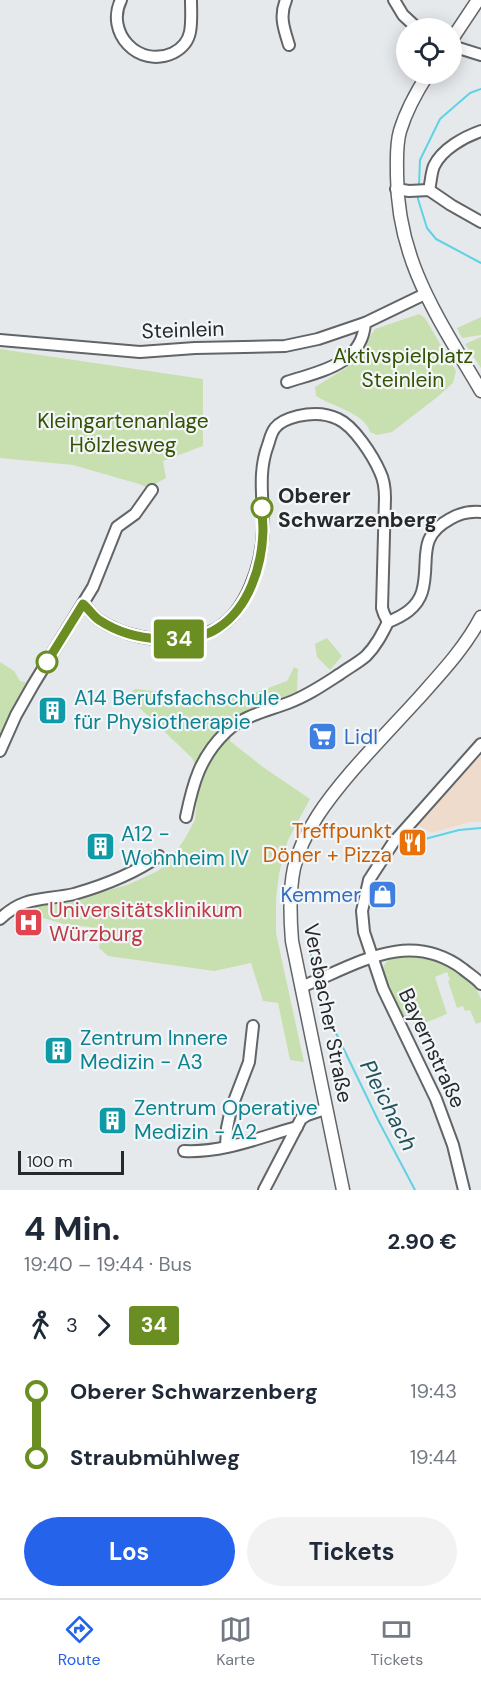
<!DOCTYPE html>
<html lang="de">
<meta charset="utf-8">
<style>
:root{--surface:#fff;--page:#f2f2f3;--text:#1f2937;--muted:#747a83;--line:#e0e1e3;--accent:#2563eb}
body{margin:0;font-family:"DM Sans",sans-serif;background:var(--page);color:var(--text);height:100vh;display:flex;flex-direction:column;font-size:22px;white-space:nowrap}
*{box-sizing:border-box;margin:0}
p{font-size:20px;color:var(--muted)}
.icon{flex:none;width:33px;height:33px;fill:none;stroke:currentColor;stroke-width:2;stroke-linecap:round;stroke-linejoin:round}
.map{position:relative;height:1190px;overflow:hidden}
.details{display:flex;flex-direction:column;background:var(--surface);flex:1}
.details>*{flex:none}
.badge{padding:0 12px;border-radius:4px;font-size:21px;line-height:39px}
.buttons{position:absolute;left:396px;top:18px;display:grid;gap:12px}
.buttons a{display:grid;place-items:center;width:66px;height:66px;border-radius:50%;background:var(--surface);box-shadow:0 3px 15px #0003;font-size:30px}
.scale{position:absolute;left:18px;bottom:15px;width:106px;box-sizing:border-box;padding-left:6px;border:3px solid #272829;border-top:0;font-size:16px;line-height:21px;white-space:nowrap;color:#272829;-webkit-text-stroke:4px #f3f6f9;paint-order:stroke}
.map>.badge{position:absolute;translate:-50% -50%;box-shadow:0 0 0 3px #fff}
.legs{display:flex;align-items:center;gap:9px;height:66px;padding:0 24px;font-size:20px}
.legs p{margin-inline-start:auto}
.headline{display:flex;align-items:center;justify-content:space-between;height:102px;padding:0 24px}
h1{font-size:33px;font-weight:700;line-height:45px}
.action{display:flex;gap:12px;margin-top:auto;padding:12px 24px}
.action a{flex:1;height:69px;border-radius:36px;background:var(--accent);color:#fff;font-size:24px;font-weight:700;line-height:69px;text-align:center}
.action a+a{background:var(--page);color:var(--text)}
ul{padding:0 24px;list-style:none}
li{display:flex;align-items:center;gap:21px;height:66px;font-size:22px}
li i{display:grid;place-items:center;width:9px;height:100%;margin:0 8px;background:currentColor}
li i::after{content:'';width:15px;height:15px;margin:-8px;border:4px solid;border-radius:50%;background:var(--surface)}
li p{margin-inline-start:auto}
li:first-child i{background:linear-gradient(#0000 50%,currentColor 0)}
li:last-child i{background:linear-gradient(currentColor 50%,#0000 0)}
.menu{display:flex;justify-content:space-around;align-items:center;height:84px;border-top:2px solid var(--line);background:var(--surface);font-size:16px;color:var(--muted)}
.menu a{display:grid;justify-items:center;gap:3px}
.menu .active{color:var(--accent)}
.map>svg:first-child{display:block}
</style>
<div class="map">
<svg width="481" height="1190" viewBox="0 0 481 1190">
<rect width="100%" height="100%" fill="#e6e9ec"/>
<polygon fill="#eedbcb" points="481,756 481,822 470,822 432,833 414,823"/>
<g fill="#c8e0af">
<path d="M 419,314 L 425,318 L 456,371 L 453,383 L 436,398 L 392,432 L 377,435 L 370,432 C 365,413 331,406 316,396 L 315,387 L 346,368 L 353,361 L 375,329 Z"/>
<polygon points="481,317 481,335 462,338 457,328"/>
<polygon points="481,337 481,368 465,344"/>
<polygon points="0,349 203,379 203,446 163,461 166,478 148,488 139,484 73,465 0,458"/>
<polygon points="327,638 342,656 330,670 317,657 315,644"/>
<polygon points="0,662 14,671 20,681 28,683 0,744"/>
<path d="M 294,667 L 298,669 L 297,692 L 258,708 L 236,718 L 230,741 L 263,767 L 310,799 L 288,840 L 279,874 L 276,898 L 276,933 L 304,1062 L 290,1060 L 278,1003 L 263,1001 L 251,963 L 214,971 L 108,956 L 99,948 C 104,922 85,928 68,925 C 57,923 46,918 35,916 L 34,907 L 42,904 L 76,899 L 127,885 L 158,871 L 171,858 L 184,840 L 195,820 L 197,798 L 202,779 L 192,758 L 126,695 L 135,689 L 213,697 L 257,692 L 287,681 Z"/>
<path d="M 402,956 C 429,956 471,970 481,999 C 481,1005 481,1015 481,1022 L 476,1024 L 470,1010 L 465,1011 L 463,1006 L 457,1008 L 448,981 L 450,980 L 447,972 L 435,977 L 447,1014 L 415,1027 L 411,1019 L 404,1022 L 382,973 C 383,961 391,957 402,956 Z"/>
</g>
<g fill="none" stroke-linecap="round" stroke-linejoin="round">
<g stroke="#5fd2e3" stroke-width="2">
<polyline points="419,186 420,160 440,119 470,93 481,89"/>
<polyline points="418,195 418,199 427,228 436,239 481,263"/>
<polyline points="425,839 459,830 481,828"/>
<polyline points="309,935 312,965"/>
<polyline points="336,1033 378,1120 415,1190"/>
</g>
<defs>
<g id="minor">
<path d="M 121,0 C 105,32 138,69 173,53 C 181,49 188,42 190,32 C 192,22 191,10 191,0"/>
<path d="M 286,0 C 279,16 284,29 289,45"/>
<polyline points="394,0 403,15 417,28"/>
<polyline points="452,46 481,55"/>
<polyline points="396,189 409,191 429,190 451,205 481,222"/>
<path d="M 429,190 C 431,182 431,173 434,166 C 442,149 464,137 481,131"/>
<polyline points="0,340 140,352 195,348 285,346 318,339 365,323 425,294"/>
<path d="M 287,382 C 320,371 362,365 365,323"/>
<path d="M 83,604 C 89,609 93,616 99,620 C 123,636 158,643 186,638 C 196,636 207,634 216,629 C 247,612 262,563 263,530 C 264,500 257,474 268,445 C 270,439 271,433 275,428 C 280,421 290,418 298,416 C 311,413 326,413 338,419 C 354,426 373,456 380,472 C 384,480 385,490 385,498 L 382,608 L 384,614 L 388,622"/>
<polyline points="0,751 16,715 33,685 93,587 117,527 135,514 152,490"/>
<path d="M 186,817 C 193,783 200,757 226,732 C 242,716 267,711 288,703 C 307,696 323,685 340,674 C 348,668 358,663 366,656 C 376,646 382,634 388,622 C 403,616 417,608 422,592 C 431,561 415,538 450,519 C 460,513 469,511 481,512"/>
<path d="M 0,919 C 25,895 43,901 74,894 C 102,886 135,873 159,856"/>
<path d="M 301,987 C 356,965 408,928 463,969 C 469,974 476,978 481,984"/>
<polyline points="226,1147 227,1128 231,1109 249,1062 253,1026"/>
<path d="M 184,1151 C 224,1153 260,1137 297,1127"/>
<polyline points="264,1190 301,1119 307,1115 325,1109"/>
<polyline points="464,1190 453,1145 436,1099 383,989 364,932 362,911 369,880 393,843 481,744"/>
</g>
<g id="major">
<polyline points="452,39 478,0"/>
<path d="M 428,74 C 417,91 406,111 400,131 C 396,145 397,158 397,172 C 396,260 439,319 481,391"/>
<path d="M 343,1190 L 292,941 C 290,917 289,892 294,868 C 303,831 328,799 352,771 C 373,747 395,724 417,700 C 440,674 465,648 481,617"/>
</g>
</defs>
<use href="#minor" stroke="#626567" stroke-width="14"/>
<use href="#major" stroke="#626567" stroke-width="15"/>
<use href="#minor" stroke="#fff" stroke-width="10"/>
<use href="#major" stroke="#fff" stroke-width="12"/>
</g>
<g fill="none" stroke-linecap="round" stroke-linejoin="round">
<defs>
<path id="line-1" d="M 47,662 L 83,604 C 89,609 93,616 99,620 C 117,632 139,638 160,639 C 179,640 202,639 218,628 C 249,608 262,566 263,531 C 263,523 262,516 262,508"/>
</defs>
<use href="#line-1" stroke="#fff" stroke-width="14"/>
<use href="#line-1" stroke="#6b8e23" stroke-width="9"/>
</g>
<defs>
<symbol id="building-square" viewBox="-11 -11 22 22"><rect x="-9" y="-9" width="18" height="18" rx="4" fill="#0f9aa8" stroke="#f3f6f9"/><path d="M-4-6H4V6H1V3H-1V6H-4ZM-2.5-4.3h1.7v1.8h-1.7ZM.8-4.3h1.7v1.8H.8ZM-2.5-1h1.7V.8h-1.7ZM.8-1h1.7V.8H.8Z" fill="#fff"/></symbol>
<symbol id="supermarket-square" viewBox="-11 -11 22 22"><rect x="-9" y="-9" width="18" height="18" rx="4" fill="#3f7fe0" stroke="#f3f6f9"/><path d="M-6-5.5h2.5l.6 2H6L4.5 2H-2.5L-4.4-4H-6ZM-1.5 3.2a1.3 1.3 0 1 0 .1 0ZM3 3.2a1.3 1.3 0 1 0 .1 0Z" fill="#fff"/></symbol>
<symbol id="restaurant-square" viewBox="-11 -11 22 22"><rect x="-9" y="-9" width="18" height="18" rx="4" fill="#e8710a" stroke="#f3f6f9"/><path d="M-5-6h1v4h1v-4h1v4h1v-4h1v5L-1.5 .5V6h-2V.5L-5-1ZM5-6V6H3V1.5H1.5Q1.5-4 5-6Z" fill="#fff"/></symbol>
<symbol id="shop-square" viewBox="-11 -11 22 22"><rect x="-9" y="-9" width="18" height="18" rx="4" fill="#3f7fe0" stroke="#f3f6f9"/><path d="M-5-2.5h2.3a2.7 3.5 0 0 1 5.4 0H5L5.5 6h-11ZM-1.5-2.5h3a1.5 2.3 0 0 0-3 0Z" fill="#fff"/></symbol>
<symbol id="hospital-square" viewBox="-11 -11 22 22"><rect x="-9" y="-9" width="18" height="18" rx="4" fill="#e0444e" stroke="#f3f6f9"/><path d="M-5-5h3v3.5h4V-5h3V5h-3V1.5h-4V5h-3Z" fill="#fff"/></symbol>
</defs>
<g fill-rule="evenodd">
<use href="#building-square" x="36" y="694" width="33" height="33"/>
<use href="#supermarket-square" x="306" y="720" width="33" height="33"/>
<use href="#restaurant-square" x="396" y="826" width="33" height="33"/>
<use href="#building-square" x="84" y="830" width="33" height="33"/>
<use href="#shop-square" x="366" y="878" width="33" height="33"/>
<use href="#hospital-square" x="12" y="906" width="33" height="33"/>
<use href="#building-square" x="42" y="1034" width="33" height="33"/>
<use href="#building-square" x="96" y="1104" width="33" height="33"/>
</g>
<g fill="#fff" stroke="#6b8e23" stroke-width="3">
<circle cx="262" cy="508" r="10"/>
<circle cx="47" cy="662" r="10"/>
</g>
<g text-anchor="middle" stroke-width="4.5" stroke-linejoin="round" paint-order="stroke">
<g font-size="21" fill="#272829" stroke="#f3f6f9">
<text transform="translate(183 330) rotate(-2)" y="7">Steinlein</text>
<text transform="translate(328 1013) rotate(79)" y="7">Versbacher Straße</text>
<text transform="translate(432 1048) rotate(65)" y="7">Bayernstraße</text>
</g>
<g font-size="21" fill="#345200" stroke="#f3f6f9">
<text x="403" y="363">Aktivspielplatz<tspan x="403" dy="24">Steinlein</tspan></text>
<text x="123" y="428">Kleingartenanlage<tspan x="123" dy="24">Hölzlesweg</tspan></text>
</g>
<g font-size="21" font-weight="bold" fill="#272829" stroke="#f3f6f9" text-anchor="start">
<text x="278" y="503">Oberer<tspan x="278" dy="24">Schwarzenberg</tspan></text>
</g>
<g font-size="21" fill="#0d838f" stroke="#f3f6f9" text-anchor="start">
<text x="74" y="705">A14 Berufsfachschule<tspan x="74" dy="24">für Physiotherapie</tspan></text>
<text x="121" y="841">A12 -<tspan x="121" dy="24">Wohnheim IV</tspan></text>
<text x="80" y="1045">Zentrum Innere<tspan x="80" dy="24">Medizin - A3</tspan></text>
<text x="134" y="1115">Zentrum Operative<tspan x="134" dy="24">Medizin - A2</tspan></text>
</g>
<g font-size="21" fill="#366cbe" stroke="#f3f6f9" text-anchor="start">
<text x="344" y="744">Lidl</text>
<text x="361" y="902" text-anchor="end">Kemmer</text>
</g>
<g font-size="21" fill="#c56008" stroke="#f3f6f9" text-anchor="end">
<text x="392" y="838">Treffpunkt<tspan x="392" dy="24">Döner + Pizza</tspan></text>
</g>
<g font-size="21" fill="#be3a42" stroke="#f3f6f9" text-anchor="start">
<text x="49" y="917">Universitätsklinikum<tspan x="49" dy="24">Würzburg</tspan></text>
</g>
<g font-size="22" font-style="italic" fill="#22545b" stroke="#f3f6f9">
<text transform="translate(389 1105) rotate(63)" y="8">Pleichach</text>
</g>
</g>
</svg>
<div class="buttons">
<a><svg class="icon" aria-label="locate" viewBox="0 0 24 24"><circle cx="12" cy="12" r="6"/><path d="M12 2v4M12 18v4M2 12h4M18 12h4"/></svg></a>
</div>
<div class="scale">100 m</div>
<b class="badge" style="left:179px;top:639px;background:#6b8e23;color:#fff">34</b>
</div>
<section class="details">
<div class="headline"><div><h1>4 Min.</h1><p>19:40 – 19:44 · Bus</p></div><b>2.90 €</b></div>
<div class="legs"><svg class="icon" aria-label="walk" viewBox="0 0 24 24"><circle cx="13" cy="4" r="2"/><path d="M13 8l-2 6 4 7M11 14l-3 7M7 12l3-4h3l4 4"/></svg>3<svg class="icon" aria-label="forward" viewBox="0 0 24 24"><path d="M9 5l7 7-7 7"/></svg><b class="badge" style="background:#6b8e23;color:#fff">34</b></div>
<ul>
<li><i style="color:#6b8e23"></i><b>Oberer Schwarzenberg</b><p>19:43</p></li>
<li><i style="color:#6b8e23"></i><b>Straubmühlweg</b><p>19:44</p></li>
</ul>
<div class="action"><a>Los</a><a>Tickets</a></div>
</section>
<nav class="menu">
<a class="active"><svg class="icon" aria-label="directions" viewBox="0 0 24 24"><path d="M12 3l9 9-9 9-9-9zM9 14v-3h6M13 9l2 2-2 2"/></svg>Route</a>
<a><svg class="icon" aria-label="map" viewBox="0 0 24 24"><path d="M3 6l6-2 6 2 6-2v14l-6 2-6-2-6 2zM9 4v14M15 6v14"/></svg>Karte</a>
<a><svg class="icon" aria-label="tickets" viewBox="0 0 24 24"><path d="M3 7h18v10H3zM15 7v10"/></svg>Tickets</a>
</nav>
